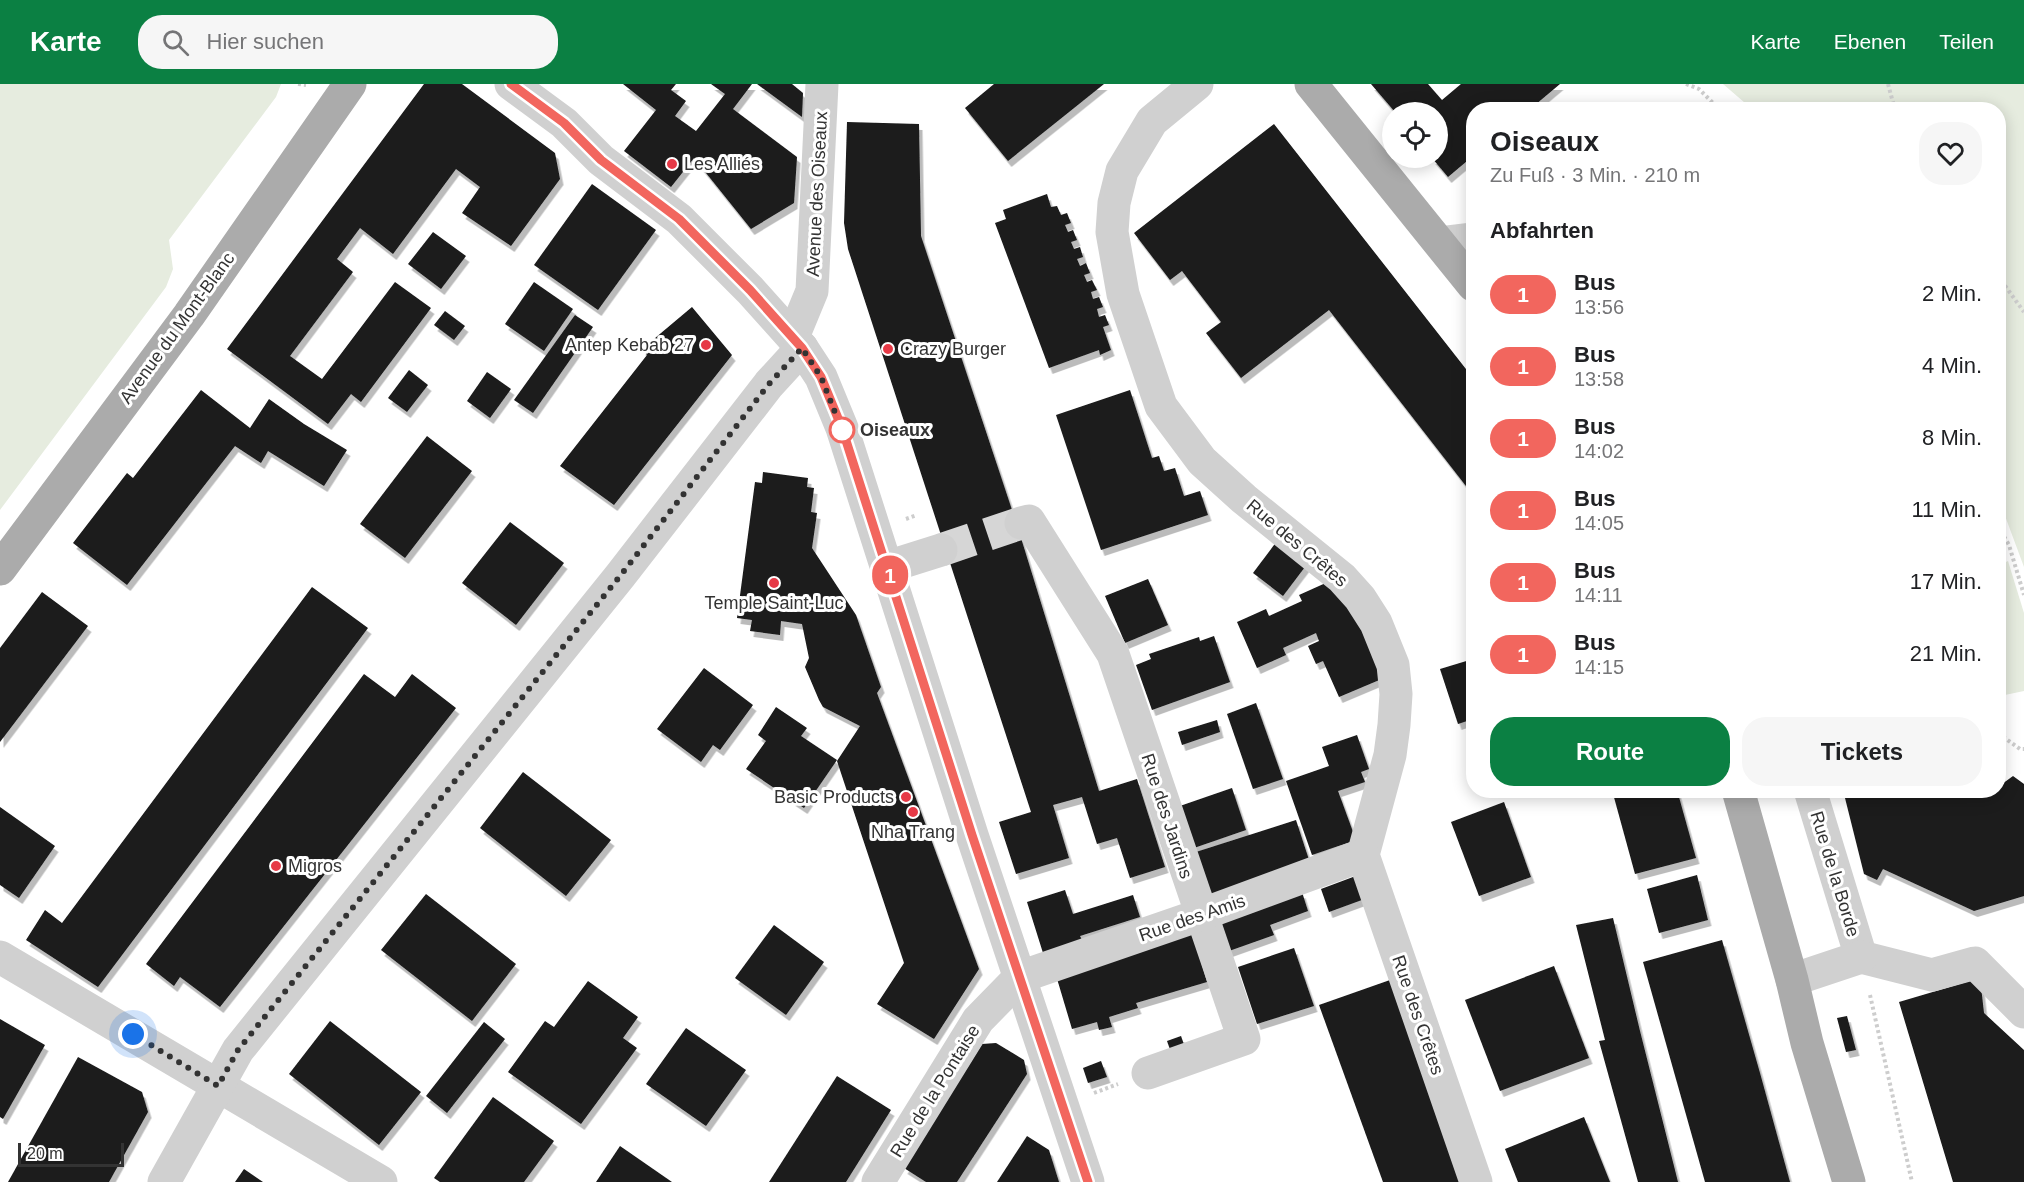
<!DOCTYPE html>
<html lang="de">
<meta charset="utf-8">
<style>
:root{--surface:#fff;--page:#f6f6f6;--text:#202124;--muted:#757577;--accent:#0b8043}
body{margin:0;font-family:Helvetica,sans-serif;background:var(--page);color:var(--text);height:100vh;display:flex;flex-direction:column;font-size:22px;white-space:nowrap}
*{box-sizing:border-box;margin:0}
p{font-size:20px;color:var(--muted)}
.icon{flex:none;width:33px;height:33px;fill:none;stroke:currentColor;stroke-width:2;stroke-linecap:round;stroke-linejoin:round}
.map{position:relative;flex:1;overflow:hidden}
.side{position:absolute;left:1466px;top:18px;width:540px;height:696px;display:flex;flex-direction:column;background:var(--surface);border-radius:24px;box-shadow:0 3px 15px #0003}
.side>*{flex:none}
.badge{padding:0 12px;border-radius:20px;font-size:21px;line-height:39px}
.tools{position:absolute;left:1382px;top:18px;display:grid;gap:12px}
.tools a{display:grid;place-items:center;width:66px;height:66px;border-radius:50%;background:var(--surface);box-shadow:0 3px 15px #0003;font-size:30px}
.scale{position:absolute;left:18px;bottom:15px;width:106px;box-sizing:border-box;padding-left:6px;border:3px solid #333;border-top:0;font-size:16px;line-height:21px;white-space:nowrap;color:#333;-webkit-text-stroke:4px #fff;paint-order:stroke}
.you{position:absolute;width:30px;height:30px;margin:-15px;border:4px solid #fff;border-radius:50%;background:#1a73e8;box-shadow:0 0 0 9px #1a73e833}
.map>.badge{position:absolute;translate:-50% -50%;box-shadow:0 0 0 3px #fff}
h2{padding:0 24px;font-size:22px;line-height:54px}
.round{display:grid;place-items:center;flex:none;width:63px;height:63px;border-radius:24px;background:var(--page)}
.headline{display:flex;align-items:center;justify-content:space-between;height:102px;padding:0 24px}
h1{font-size:28px;font-weight:700;line-height:45px}
.primary-button{display:flex;gap:12px;margin-top:auto;padding:12px 24px}
.primary-button a{flex:1;height:69px;border-radius:24px;background:var(--accent);color:#fff;font-size:24px;font-weight:700;line-height:69px;text-align:center}
.primary-button a+a{background:var(--page);color:var(--text)}
ul{padding:0;list-style:none}
li{display:flex;align-items:center;gap:18px;height:72px;padding:0 24px}
li div{flex:1}
li b{display:block;font-size:22px}
li em{font-style:normal}
li .badge{min-width:66px;font-weight:700;text-align:center}
header{display:flex;align-items:center;gap:36px;box-sizing:border-box;height:84px;padding:0 30px;background:var(--accent);color:#fff}
header strong{font-size:28px}
nav{display:flex;gap:33px;margin-inline-start:auto;font-size:21px}
.search{width:420px;height:54px;background:var(--page);display:flex;align-items:center;gap:15px;box-sizing:border-box;padding:0 21px;border-radius:24px;color:var(--muted);font-size:22px}
.map>svg:first-child{display:block}
</style>
<header>
<strong>Karte</strong>
<div class="search"><svg class="icon" aria-label="search" viewBox="0 0 24 24"><circle cx="10" cy="10" r="6"/><path d="M15 15l6 6"/></svg>Hier suchen</div>
<nav><a>Karte</a><a>Ebenen</a><a>Teilen</a></nav>
</header>
<div class="map">
<svg width="2024" height="1098" viewBox="0 0 2024 1098">
<defs>
<filter id="shadow"><feDropShadow dx="3.5" dy="6" stdDeviation="0" flood-color="#0004"/></filter>
</defs>
<rect width="100%" height="100%" fill="#fff"/>
<g fill="#e6ecdf">
<polygon points="0,0 281,0 276,13 169,156 173,185 166,203 0,426"/>
<polygon points="1723,0 2024,0 2024,483 1998,413 1998,26 1752,25"/>
<polygon points="2008,477 2024,529 2024,607 2000,612 1998,611 1998,482"/>
</g>
<g fill="#1a1a1a" filter="url(#shadow)">
<polygon points="424,0 462,0 555,69 560,95 511,162 462,129 480,103 456,85 393,170 360,144 337,175 353,188 290,272 322,295 395,198 431,224 361,318 351,310 328,340 227,265"/>
<polygon points="623,0 676,0 671,6 686,17 675,32 696,47 725,10 711,0 752,0 733,25 797,73 794,119 751,145 694,74 671,103 624,67 656,26"/>
<polygon points="757,0 792,0 803,9 802,33"/>
<polygon points="994,0 1104,0 1008,77 965,24"/>
<polygon points="1371,0 1428,0 1442,16 1461,0 1560,0 1529,26 1473,26 1473,72 1448,93 1432,74 1437,74 1437,28 1395,28"/>
<polygon points="847,38 919,40 921,152 1017,441 1099,707 1137,695 1165,783 1130,794 1117,754 1097,760 1082,713 1053,721 1069,774 1016,790 999,738 1031,728 848,165 844,139"/>
<polygon points="1274,40 1473,294 1473,411 1329,226 1241,294 1206,249 1221,238 1182,187 1170,196 1134,149"/>
<polygon points="592,100 656,146 598,226 534,181"/>
<polygon points="1047,110 1051,123 1057,122 1061,131 1067,129 1071,139 1065,141 1068,148 1073,146 1077,156 1071,158 1074,165 1080,163 1083,173 1077,175 1080,182 1086,179 1090,189 1084,191 1087,198 1092,196 1097,206 1091,208 1093,215 1099,213 1103,223 1097,225 1099,233 1105,231 1109,241 1103,243 1111,266 1100,271 1099,266 1049,284 995,139 1006,135 1003,126"/>
<polygon points="433,148 466,172 441,205 408,180"/>
<polygon points="534,198 573,225 544,267 505,240"/>
<polygon points="692,223 732,271 614,421 560,382 647,271 642,265"/>
<polygon points="445,227 465,242 454,256 434,241"/>
<polygon points="575,231 593,243 533,329 514,316"/>
<polygon points="409,286 428,301 407,328 388,314"/>
<polygon points="487,288 511,305 490,334 467,317"/>
<polygon points="201,306 250,344 269,315 304,340 347,366 324,402 268,367 261,379 235,362 127,501 73,459 127,389 133,394"/>
<polygon points="1130,306 1152,374 1159,372 1164,387 1175,384 1184,412 1200,407 1208,431 1101,466 1056,331"/>
<polygon points="427,352 472,387 405,474 360,440"/>
<polygon points="763,388 808,394 807,403 814,404 811,428 817,429 812,464 856,531 881,603 877,609 979,885 934,955 877,920 904,879 837,677 860,642 823,623 819,616 805,583 809,574 802,540 781,537 780,551 750,547 752,536 737,534 755,398 762,399"/>
<polygon points="510,438 564,479 516,541 462,499"/>
<polygon points="1280,453 1311,475 1283,512 1253,489"/>
<polygon points="1339,493 1384,594 1339,613 1323,577 1316,580 1308,562 1319,557 1316,549 1283,564 1286,571 1257,584 1237,538 1266,525 1269,532 1302,517 1299,511"/>
<polygon points="1148,495 1168,541 1125,559 1105,512"/>
<polygon points="312,503 368,544 98,903 26,856 45,826 62,839"/>
<polygon points="42,508 88,542 0,658 0,564"/>
<polygon points="1214,552 1230,598 1152,626 1136,581 1151,575 1149,570 1199,553 1200,557"/>
<polygon points="1473,575 1473,635 1458,640 1440,585"/>
<polygon points="704,584 753,621 720,666 713,661 701,678 657,645"/>
<polygon points="364,590 395,613 412,590 456,624 220,923 180,893 174,902 146,880"/>
<polygon points="1256,619 1283,695 1253,705 1227,630"/>
<polygon points="776,623 807,644 801,652 837,676 804,724 746,685 766,657 758,651"/>
<polygon points="1217,636 1220,648 1182,661 1178,648"/>
<polygon points="1357,651 1369,685 1361,688 1365,698 1338,707 1356,756 1312,771 1286,697 1329,682 1322,663"/>
<polygon points="523,688 611,756 566,812 480,744"/>
<polygon points="2013,692 2024,700 2024,812 1974,827 1883,785 1877,796 1864,790 1843,706 1992,707 1998,706 1998,703"/>
<polygon points="1232,704 1246,746 1191,765 1177,723"/>
<polygon points="1612,706 1677,706 1696,774 1635,790"/>
<polygon points="1504,718 1531,793 1479,812 1451,738"/>
<polygon points="0,723 55,762 19,814 0,801"/>
<polygon points="1296,736 1310,779 1210,811 1196,768"/>
<polygon points="1361,790 1370,813 1329,828 1321,805"/>
<polygon points="1697,791 1708,836 1659,849 1647,805"/>
<polygon points="1065,806 1073,830 1133,811 1140,833 1080,852 1082,856 1043,869 1027,818"/>
<polygon points="1302,808 1308,827 1270,841 1274,851 1229,867 1218,837"/>
<polygon points="426,810 516,880 472,937 381,866"/>
<polygon points="1613,834 1640,947 1678,1098 1638,1098 1599,957 1605,956 1576,841"/>
<polygon points="774,841 824,878 786,931 735,894"/>
<polygon points="1192,847 1207,898 1136,919 1138,924 1109,933 1112,943 1099,946 1097,938 1072,945 1055,888"/>
<polygon points="1722,856 1760,989 1790,1098 1705,1098 1643,878"/>
<polygon points="1294,864 1314,922 1257,940 1238,883"/>
<polygon points="1554,882 1589,974 1500,1007 1465,916"/>
<polygon points="1980,894 1984,929 2024,966 2024,1098 1953,1098 1899,918"/>
<polygon points="1390,896 1463,1098 1383,1098 1319,921"/>
<polygon points="588,897 638,933 623,954 637,964 581,1040 508,988 545,937 554,943"/>
<polygon points="1847,932 1856,966 1846,968 1837,934"/>
<polygon points="0,935 45,961 3,1035 0,1033"/>
<polygon points="330,937 421,1008 379,1061 289,990"/>
<polygon points="484,938 505,955 447,1029 426,1012"/>
<polygon points="686,944 746,986 706,1042 646,1000"/>
<polygon points="1181,952 1187,969 1173,974 1167,957"/>
<polygon points="996,959 1024,976 1027,990 957,1098 926,1098 904,1084 982,960"/>
<polygon points="78,973 142,1008 148,1028 109,1098 8,1098"/>
<polygon points="1101,977 1107,993 1088,999 1083,984"/>
<polygon points="837,992 891,1026 846,1098 769,1098"/>
<polygon points="493,1013 554,1057 524,1098 440,1098 434,1094"/>
<polygon points="1584,1033 1610,1098 1518,1098 1505,1065"/>
<polygon points="1027,1052 1049,1066 1059,1098 997,1098"/>
<polygon points="620,1062 672,1098 596,1098"/>
<polygon points="244,1085 263,1098 235,1098"/>
</g>
<g fill="none" stroke-linecap="round" stroke-linejoin="round">
<polyline stroke="#d6d6d6" stroke-width="33" stroke-dasharray="33 16" stroke-linecap="butt" points="941,466 1021,439"/>
<g stroke="#cdcdcd" stroke-width="4" stroke-dasharray="3 3" stroke-linecap="butt">
<polyline points="298,0 306,1"/>
<polyline points="1686,0 1699,5 1720,26"/>
<polyline points="1888,0 1895,26"/>
<polyline points="1998,192 2024,228"/>
<polyline points="906,435 917,431"/>
<polyline points="1998,442 2009,461 2024,511"/>
<polyline points="1998,649 2020,665 2024,665"/>
<polyline points="1870,911 1912,1098"/>
<polyline points="1094,1009 1118,1000"/>
</g>
<g stroke="#d0d0d0" stroke-width="33">
<polyline points="511,0 564,39 601,76 679,135 750,206 802,264 821,293 842,344 972,751 1088,1098"/>
<polyline points="1197,0 1152,37 1122,87 1114,119 1112,148 1123,210 1161,322 1202,377 1244,415 1342,494 1360,514 1376,539 1393,581 1396,610 1394,641 1390,671 1363,771 1476,1098"/>
<polyline points="1440,159 1473,155"/>
<polyline points="793,253 812,207 822,0"/>
<polyline points="1021,439 1029,437 1113,570 1244,955 1148,989"/>
<polyline points="887,483 941,466"/>
<polyline points="1810,706 1861,873"/>
<polyline points="0,873 381,1098"/>
<polyline points="1861,873 1932,891 1975,879 2024,928"/>
<polyline points="1792,896 1861,873"/>
<polyline points="164,1098 238,966 620,492 769,300 802,264"/>
<polyline points="878,1098 978,936 1020,893 1200,831 1363,771"/>
</g>
<g stroke="#ababab" stroke-width="33">
<polyline points="1311,0 1473,201"/>
<polyline points="0,485 189,231 350,0"/>
<polyline points="1738,706 1792,896 1807,959 1849,1098"/>
</g>
</g>
<g fill="none" stroke-linecap="round" stroke-linejoin="round">
<defs>
<polyline id="line" points="511,0 564,39 601,76 679,135 750,206 802,264 821,293 842,344 972,751 1088,1098"/>
</defs>
<use href="#line" stroke="#fff" stroke-width="14"/>
<use href="#line" stroke="#f2665e" stroke-width="9"/>
<polyline stroke="#333" stroke-width="6" stroke-dasharray="0 10.8" points="133,950 218,1002 238,966 620,492 769,300 802,264 821,293 842,346"/>
</g>
<g fill="#e63946" stroke="#fff" stroke-width="2">
<circle cx="672" cy="80" r="6"/>
<circle cx="706" cy="261" r="6"/>
<circle cx="888" cy="265" r="6"/>
<circle cx="774" cy="499" r="6"/>
<circle cx="906" cy="713" r="6"/>
<circle cx="913" cy="728" r="6"/>
<circle cx="276" cy="782" r="6"/>
</g>
<circle fill="#fff" stroke="#f2665e" stroke-width="3" cx="842" cy="346" r="12"/>
<g text-anchor="middle" stroke-width="6" stroke-linejoin="round" paint-order="stroke">
<g font-size="18" fill="#333" stroke="#fff" text-anchor="start">
<text x="684" y="86">Les Alliés</text>
<text x="694" y="267" text-anchor="end">Antep Kebab 27</text>
<text x="900" y="271">Crazy Burger</text>
<text x="774" y="525" text-anchor="middle">Temple Saint-Luc</text>
<text x="894" y="719" text-anchor="end">Basic Products</text>
<text x="913" y="754" text-anchor="middle">Nha Trang</text>
<text x="288" y="788">Migros</text>
</g>
<g font-size="18" fill="#333" stroke="#fff">
<text transform="translate(817 110) rotate(-87)" y="6">Avenue des Oiseaux</text>
<text transform="translate(177 244) rotate(-54)" y="6">Avenue du Mont-Blanc</text>
<text transform="translate(1297 459) rotate(40)" y="6">Rue des Crêtes</text>
<text transform="translate(1167 732) rotate(72)" y="6">Rue des Jardins</text>
<text transform="translate(1835 790) rotate(73)" y="6">Rue de la Borde</text>
<text transform="translate(1192 834) rotate(-19)" y="6">Rue des Amis</text>
<text transform="translate(1418 931) rotate(71)" y="6">Rue des Crêtes</text>
<text transform="translate(935 1007) rotate(-58)" y="6">Rue de la Pontaise</text>
</g>
<g font-size="18" font-weight="bold" fill="#333" stroke="#fff" text-anchor="start">
<text x="860" y="352">Oiseaux</text>
</g>
</g>
</svg>
<div class="tools">
<a><svg class="icon" aria-label="locate" viewBox="0 0 24 24"><circle cx="12" cy="12" r="6"/><path d="M12 2v4M12 18v4M2 12h4M18 12h4"/></svg></a>
</div>
<div class="scale">20 m</div>
<div class="you" style="left:133px;top:950px"></div>
<b class="badge" style="left:890px;top:491px;background:#f2665e;color:#fff">1</b>
<section class="side">
<div class="headline"><div><h1>Oiseaux</h1><p>Zu Fuß · 3 Min. · 210 m</p></div><a class="round"><svg class="icon" aria-label="heart" viewBox="0 0 24 24"><path d="M12 20l-8-8c-3-5 5-10 8-4 3-6 11-1 8 4z"/></svg></a></div>
<h2>Abfahrten</h2>
<ul>
<li><span class="badge" style="background:#f2665e;color:#fff">1</span><div><b>Bus</b><p>13:56</p></div><em>2 Min.</em></li>
<li><span class="badge" style="background:#f2665e;color:#fff">1</span><div><b>Bus</b><p>13:58</p></div><em>4 Min.</em></li>
<li><span class="badge" style="background:#f2665e;color:#fff">1</span><div><b>Bus</b><p>14:02</p></div><em>8 Min.</em></li>
<li><span class="badge" style="background:#f2665e;color:#fff">1</span><div><b>Bus</b><p>14:05</p></div><em>11 Min.</em></li>
<li><span class="badge" style="background:#f2665e;color:#fff">1</span><div><b>Bus</b><p>14:11</p></div><em>17 Min.</em></li>
<li><span class="badge" style="background:#f2665e;color:#fff">1</span><div><b>Bus</b><p>14:15</p></div><em>21 Min.</em></li>
</ul>
<div class="primary-button"><a>Route</a><a>Tickets</a></div>
</section>
</div>
